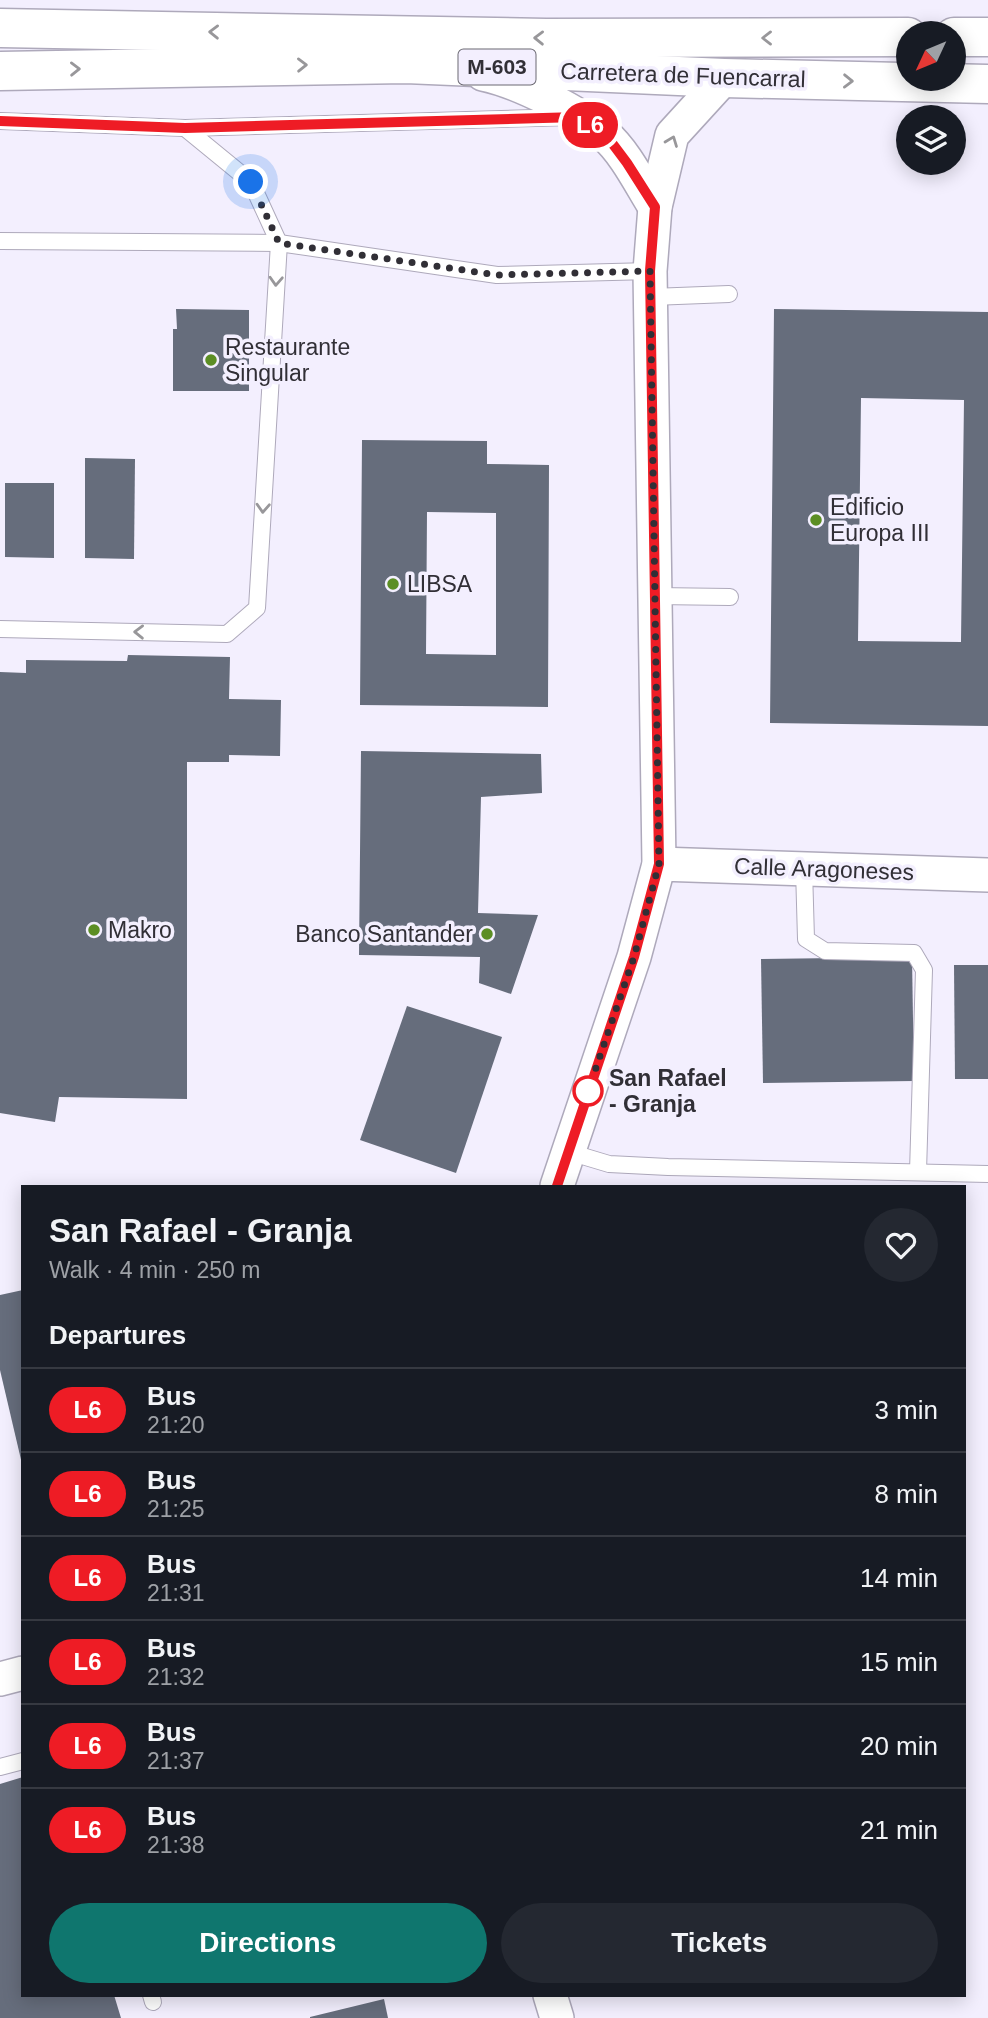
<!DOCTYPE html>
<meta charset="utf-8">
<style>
:root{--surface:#171b24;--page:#242831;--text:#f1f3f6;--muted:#9ea1a6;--line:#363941;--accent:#0f766e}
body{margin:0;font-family:Arial,sans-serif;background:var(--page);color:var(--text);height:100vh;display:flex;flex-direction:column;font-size:26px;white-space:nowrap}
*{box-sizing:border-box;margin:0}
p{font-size:23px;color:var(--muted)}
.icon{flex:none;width:38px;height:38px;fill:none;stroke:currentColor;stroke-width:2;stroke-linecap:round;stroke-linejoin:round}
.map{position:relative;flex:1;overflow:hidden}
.details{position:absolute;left:21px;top:1185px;width:945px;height:812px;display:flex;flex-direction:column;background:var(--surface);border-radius:0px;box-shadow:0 4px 18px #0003}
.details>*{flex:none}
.badge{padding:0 14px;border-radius:23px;font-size:24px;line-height:46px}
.needle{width:46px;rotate:226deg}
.fabs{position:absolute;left:896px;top:21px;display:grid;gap:14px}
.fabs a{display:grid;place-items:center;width:70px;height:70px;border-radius:50%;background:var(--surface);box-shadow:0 4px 18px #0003;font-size:35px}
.you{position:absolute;width:35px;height:35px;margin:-18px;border:5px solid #fff;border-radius:50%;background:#1a73e8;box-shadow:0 0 0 10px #1a73e833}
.map>.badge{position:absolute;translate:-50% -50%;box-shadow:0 0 0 4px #fff}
h2{padding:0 28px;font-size:26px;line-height:63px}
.round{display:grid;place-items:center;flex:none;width:74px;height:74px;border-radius:37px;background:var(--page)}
.summary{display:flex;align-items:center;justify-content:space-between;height:119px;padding:0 28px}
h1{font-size:33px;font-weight:700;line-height:52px}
.cta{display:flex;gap:14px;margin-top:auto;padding:14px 28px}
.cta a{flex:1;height:80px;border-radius:42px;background:var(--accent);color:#fff;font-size:28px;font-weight:700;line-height:80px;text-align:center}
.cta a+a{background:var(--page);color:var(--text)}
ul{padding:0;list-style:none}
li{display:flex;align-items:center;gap:21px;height:84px;padding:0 28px;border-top:2px solid var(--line)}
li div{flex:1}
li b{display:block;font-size:26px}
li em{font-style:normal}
li .badge{min-width:77px;font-weight:700;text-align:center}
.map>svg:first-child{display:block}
</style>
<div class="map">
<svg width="988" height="2018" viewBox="0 0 988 2018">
<rect width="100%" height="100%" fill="#f3effe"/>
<g fill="#666d7c" fill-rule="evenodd">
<polygon points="176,309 249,310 249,391 173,391 173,329 177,329"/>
<path d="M 774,309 L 988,312 L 988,726 L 770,723 ZM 861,398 L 964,400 L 961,642 L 858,641 Z"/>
<path d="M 362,440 L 487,441 L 487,464 L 549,465 L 548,707 L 360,705 ZM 427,512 L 496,513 L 496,655 L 426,654 Z"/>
<polygon points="85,458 135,459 134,559 85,558"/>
<polygon points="5,483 54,483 54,558 5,557"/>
<polygon points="128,655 230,657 229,699 281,700 280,756 229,755 229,762 187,762 187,1099 59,1097 55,1122 0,1113 0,672 26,673 26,660 127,661"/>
<polygon points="361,751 541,754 542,793 481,797 478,913 538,915 511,994 479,983 480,957 359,955"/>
<polygon points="912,957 914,1081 763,1083 761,959"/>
<polygon points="954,965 988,965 988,1079 955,1079"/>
<polygon points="407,1006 502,1037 456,1173 360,1140"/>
<polygon points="23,1290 23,1464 22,1464 0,1370 0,1295"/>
<polygon points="23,1777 23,1995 114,1995 121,2018 0,2018 0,1784"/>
<polygon points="384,1999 388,2018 310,2018 310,2017"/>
</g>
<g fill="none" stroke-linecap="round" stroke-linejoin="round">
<defs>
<g id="service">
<polyline points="0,121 185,128 572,117"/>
<polyline points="0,241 279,243 497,275 650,271"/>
<polyline points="652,297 729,294"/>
<polyline points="656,596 730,597"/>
<polyline points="0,629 227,634 257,608 279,243 251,182 185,128"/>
<polyline points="804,869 806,939 825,951 914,953 924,970 918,1172"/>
<polyline points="569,1152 609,1164 668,1167 988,1174"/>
<polyline points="0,1767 23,1761"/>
<polyline points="151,1995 153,2002"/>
</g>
<g id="minor">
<path d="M 483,74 C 517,81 580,112 605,135 C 625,152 641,185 655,207"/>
<polyline points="659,864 988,875"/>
<polyline points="557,1186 634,957 659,864 650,271 655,207 672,135 724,78"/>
<polyline points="0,1679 23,1673"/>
<polyline points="550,1995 557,2018"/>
</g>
<g id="trunk">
<polyline points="0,28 546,38 908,37"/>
<polyline points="954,37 988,37"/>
<polyline points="0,71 406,64 724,78 988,84"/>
</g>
</defs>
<use href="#service" stroke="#aea9bb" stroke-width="18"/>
<use href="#minor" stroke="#aea9bb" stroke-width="36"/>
<use href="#trunk" stroke="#aea9bb" stroke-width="41"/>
<use href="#service" stroke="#fff" stroke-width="16"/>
<use href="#minor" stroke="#fff" stroke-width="33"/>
<use href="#trunk" stroke="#fff" stroke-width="38"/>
</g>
<defs><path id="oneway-chevron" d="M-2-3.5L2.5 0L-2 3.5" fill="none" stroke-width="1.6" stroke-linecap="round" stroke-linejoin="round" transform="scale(1.75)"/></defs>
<g stroke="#98979a">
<use href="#oneway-chevron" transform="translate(214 32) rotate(-179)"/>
<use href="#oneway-chevron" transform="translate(539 38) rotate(-179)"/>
<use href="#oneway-chevron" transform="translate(767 38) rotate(180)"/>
<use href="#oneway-chevron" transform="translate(302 65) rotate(-1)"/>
<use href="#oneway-chevron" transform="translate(75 69) rotate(-1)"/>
<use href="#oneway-chevron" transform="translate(848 81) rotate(1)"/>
<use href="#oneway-chevron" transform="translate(672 141) rotate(-69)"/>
<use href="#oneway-chevron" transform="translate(276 281) rotate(93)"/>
<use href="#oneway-chevron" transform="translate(263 508) rotate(93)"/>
<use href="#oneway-chevron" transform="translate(139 632) rotate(-179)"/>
</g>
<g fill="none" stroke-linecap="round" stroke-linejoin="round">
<defs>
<polyline id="line" points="0,121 185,128 578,117 606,135 627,163 655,207 650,271 659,864 634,957 557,1186"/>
</defs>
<use href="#line" stroke="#fff" stroke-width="16"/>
<use href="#line" stroke="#ee1c25" stroke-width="10"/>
<polyline stroke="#312f36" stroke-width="7" stroke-dasharray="0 12.6" points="251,182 279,243 497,275 650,271 659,864 634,957 588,1091"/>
</g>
<g fill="#5c8e24" stroke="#f3effe" stroke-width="2.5">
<circle cx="211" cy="360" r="7"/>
<circle cx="816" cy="520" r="7"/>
<circle cx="393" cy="584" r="7"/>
<circle cx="94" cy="930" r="7"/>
<circle cx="487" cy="934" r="7"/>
</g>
<circle fill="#fff" stroke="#ee1c25" stroke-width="3.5" cx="588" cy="1091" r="14"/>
<g text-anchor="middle" stroke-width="7" stroke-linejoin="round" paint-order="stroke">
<rect fill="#f3effe" stroke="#6b6972" stroke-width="2" x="458.5" y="49.5" width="77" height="35" rx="5"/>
<g font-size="21" font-weight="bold" fill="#312f36">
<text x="497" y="74">M-603</text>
</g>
<g font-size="23" fill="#312f36" stroke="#f3effe">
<text transform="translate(683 75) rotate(2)" y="8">Carretera de Fuencarral</text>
<text transform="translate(824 869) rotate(2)" y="8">Calle Aragoneses</text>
</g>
<g font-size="23" fill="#312f36" stroke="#f3effe" text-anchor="start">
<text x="225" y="355">Restaurante<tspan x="225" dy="26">Singular</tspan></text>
<text x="830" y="515">Edificio<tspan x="830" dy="26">Europa III</tspan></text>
<text x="407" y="592">LIBSA</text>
<text x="108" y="938">Makro</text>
<text x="473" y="942" text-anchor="end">Banco Santander</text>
</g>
<g font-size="23" font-weight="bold" fill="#312f36" stroke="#f3effe" text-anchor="start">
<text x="609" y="1086">San Rafael<tspan x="609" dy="26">- Granja</tspan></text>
</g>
</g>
</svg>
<div class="fabs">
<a><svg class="needle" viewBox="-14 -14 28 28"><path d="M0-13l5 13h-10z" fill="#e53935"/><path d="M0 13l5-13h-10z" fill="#9ea1a6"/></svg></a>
<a><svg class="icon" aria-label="layers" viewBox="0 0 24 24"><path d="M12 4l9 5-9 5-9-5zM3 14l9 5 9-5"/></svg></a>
</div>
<div class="you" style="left:251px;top:182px"></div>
<b class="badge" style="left:590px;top:125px;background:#ee1c25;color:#fff">L6</b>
<section class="details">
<div class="summary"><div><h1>San Rafael - Granja</h1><p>Walk · 4 min · 250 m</p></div><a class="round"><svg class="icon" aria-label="heart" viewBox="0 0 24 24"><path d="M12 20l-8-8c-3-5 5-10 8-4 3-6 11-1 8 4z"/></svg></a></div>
<h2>Departures</h2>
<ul>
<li><span class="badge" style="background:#ee1c25;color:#fff">L6</span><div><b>Bus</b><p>21:20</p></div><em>3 min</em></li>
<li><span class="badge" style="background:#ee1c25;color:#fff">L6</span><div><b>Bus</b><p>21:25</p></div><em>8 min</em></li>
<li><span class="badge" style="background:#ee1c25;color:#fff">L6</span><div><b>Bus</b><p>21:31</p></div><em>14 min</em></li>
<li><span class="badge" style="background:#ee1c25;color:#fff">L6</span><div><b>Bus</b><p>21:32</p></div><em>15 min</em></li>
<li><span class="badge" style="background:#ee1c25;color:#fff">L6</span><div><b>Bus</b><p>21:37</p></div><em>20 min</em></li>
<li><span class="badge" style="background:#ee1c25;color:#fff">L6</span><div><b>Bus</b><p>21:38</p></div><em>21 min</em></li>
</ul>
<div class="cta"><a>Directions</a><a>Tickets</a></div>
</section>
</div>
